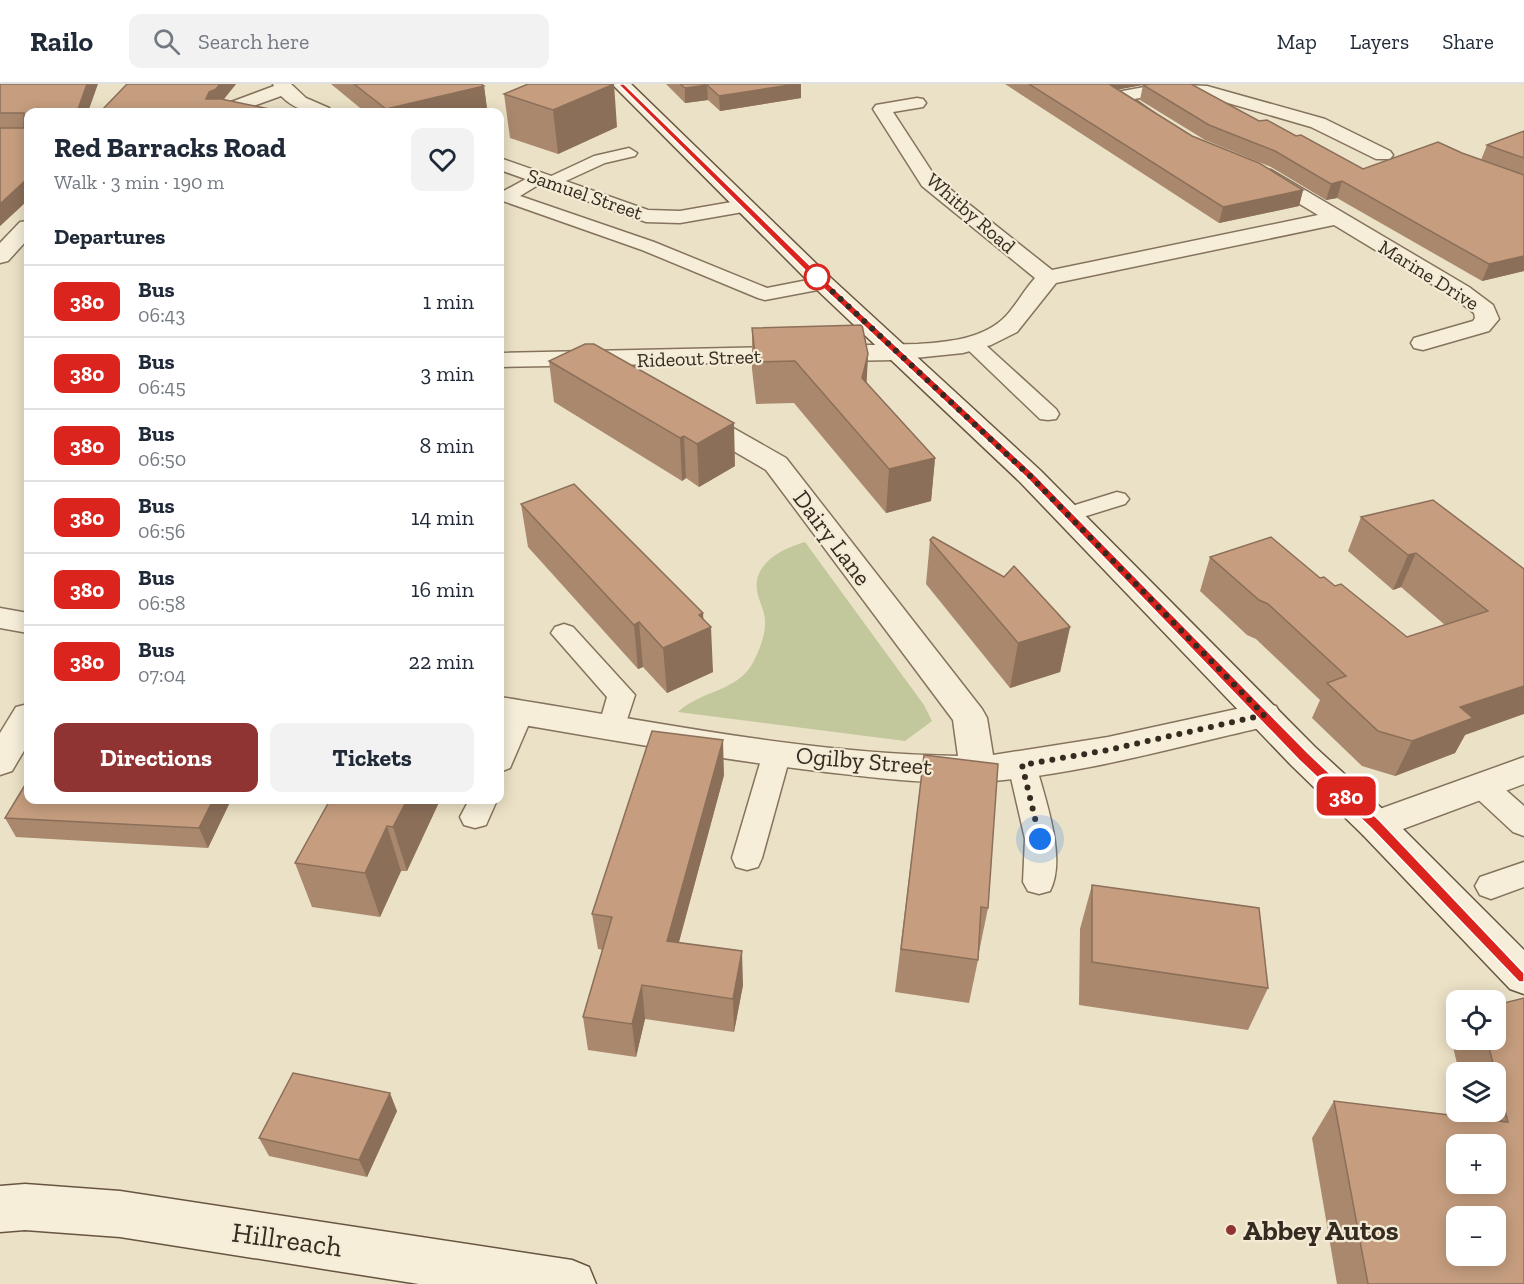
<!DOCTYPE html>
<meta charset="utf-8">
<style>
:root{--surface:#fff;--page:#f2f2f3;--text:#1f2937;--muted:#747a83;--line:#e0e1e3;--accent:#8f3432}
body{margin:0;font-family:"Zilla Slab",serif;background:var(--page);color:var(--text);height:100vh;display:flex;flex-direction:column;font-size:22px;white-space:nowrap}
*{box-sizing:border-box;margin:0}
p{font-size:20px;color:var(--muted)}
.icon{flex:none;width:33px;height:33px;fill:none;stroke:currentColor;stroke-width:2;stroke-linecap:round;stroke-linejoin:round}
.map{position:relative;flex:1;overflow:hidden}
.sheet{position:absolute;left:24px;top:24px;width:480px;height:696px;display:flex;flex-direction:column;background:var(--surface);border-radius:12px;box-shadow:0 3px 15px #0003}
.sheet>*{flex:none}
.badge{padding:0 12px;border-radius:9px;font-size:21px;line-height:39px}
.fabs{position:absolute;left:1446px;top:906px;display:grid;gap:12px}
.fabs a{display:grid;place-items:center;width:60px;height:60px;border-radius:12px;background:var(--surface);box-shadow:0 3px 15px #0003;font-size:30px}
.you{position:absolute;width:30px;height:30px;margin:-15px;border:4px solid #fff;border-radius:50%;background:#1a73e8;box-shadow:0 0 0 9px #1a73e833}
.map>.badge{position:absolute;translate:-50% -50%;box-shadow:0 0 0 3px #fff}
h2{padding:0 30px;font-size:22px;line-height:54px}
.round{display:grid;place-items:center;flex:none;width:63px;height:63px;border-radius:12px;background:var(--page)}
.head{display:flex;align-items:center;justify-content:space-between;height:102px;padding:0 30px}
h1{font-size:28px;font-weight:700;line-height:45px}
.button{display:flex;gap:12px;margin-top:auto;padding:12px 30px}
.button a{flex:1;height:69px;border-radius:12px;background:var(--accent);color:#fff;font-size:24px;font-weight:700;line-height:69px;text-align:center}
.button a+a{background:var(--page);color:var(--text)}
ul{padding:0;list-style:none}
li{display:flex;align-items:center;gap:18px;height:72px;padding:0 30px;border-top:2px solid var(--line)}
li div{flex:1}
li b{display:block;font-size:22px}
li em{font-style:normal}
li .badge{min-width:66px;font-weight:700;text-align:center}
header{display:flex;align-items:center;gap:36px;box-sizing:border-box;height:84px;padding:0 30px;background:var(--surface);border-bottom:2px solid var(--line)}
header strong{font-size:28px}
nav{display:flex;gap:33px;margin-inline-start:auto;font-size:21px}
.search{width:420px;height:54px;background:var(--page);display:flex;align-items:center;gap:15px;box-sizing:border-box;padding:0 21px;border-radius:12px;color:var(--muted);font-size:22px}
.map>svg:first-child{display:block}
</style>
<header>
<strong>Railo</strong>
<div class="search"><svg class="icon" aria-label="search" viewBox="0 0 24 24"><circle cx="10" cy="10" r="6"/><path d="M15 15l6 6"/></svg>Search here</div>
<nav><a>Map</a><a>Layers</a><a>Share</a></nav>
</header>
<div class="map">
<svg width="1524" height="1200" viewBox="0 0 1524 1200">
<rect width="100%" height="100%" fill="#ebe1c6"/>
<path fill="#c2c89b" d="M 805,458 L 924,621 L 932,637 L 905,657 L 678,628 C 697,609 731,608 749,585 C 757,574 766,551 765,537 C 765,527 758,516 757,506 C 753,479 783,464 805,458 Z"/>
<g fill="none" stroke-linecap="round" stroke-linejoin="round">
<defs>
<g id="lane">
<polygon points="629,64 637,69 635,72 605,79 557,101 551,103 543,98 520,112 654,158 767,204 823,193 830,195 832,199 830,203 823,205 765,216 758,214 642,166 500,116 500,109 533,91 539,89 547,94 594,72"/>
<polygon points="972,253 979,255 1056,325 1059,330 1056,335 1048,336 1040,335 965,263 962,259 965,255"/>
<polygon points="1117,408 1125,410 1129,415 1125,420 1067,438 1059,436 1055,431 1059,426"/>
<polygon points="564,540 573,543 635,611 622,651 612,654 602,651 598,644 607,613 551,549 555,543"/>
<polygon points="520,618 530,621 534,628 510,684 500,688 500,644 510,621"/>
<polygon points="777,659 787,662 791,669 762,774 758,783 747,786 736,783 732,774 763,669 767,662"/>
<path d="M 1022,670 L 1032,674 L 1036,681 C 1045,715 1067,774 1050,807 L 1039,810 L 1028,807 L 1023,798 L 1025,755 L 1008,681 L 1012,674 Z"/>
<polygon points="1481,690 1491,693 1524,722 1524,752 1513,748 1471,709 1466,701 1471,693"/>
<polygon points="469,716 497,716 486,741 475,744 464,741 460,733"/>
<polygon points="1524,778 1524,803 1491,815 1480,811 1475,802 1480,793"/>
</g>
<g id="street">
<path d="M 273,0 L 291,0 L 306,14 L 329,24 L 332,28 C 312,30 296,27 281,12 L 237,28 L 212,28 L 215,24 L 274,2 Z"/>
<polygon points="1161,0 1207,2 1325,35 1390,67 1393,71 1390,75 1376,75 1311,43 1204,12 1180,7 1134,15 1155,30 1152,34 1146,36 1111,17 1108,13 1111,9 1117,8"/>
<path d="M 917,14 L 923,15 L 926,19 L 923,23 L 893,28 L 936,94 L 1052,186 L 1318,131 L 1257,94 L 1254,90 L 1257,86 L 1271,86 L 1469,203 L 1493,221 L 1499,235 L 1489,247 L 1423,266 L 1414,264 L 1411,259 L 1414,254 L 1473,237 L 1475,234 L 1474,229 L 1453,213 L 1334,141 L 1056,199 L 1017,248 L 991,261 L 963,269 L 895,276 L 500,283 L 500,269 L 918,260 C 948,258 984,255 1006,232 C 1017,220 1024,206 1035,194 L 922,102 L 873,25 L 876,21 Z"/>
<polygon points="500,74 648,126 680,127 743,116 750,118 753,122 750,126 743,128 680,139 646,138 500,86"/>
<polygon points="28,137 28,155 8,177 0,179 0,159 20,138"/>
<path d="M 696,326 L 705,328 L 786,374 L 982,625 L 987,634 L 993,671 L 1108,653 L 1264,619 L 1276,622 L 1281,631 L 1276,640 L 1264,643 C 1171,664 1076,692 980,698 C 925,701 871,693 817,687 C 711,674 605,655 500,637 L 500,613 C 651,637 806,670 958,672 L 953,636 L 766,386 L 687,340 L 683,334 L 687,328 Z"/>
<polygon points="0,524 28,529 28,549 0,544"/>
<polygon points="28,620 28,660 12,687 0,691 0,649 16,623"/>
<polygon points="1524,673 1524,700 1376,755 1363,751 1358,741 1363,731"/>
</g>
<g id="secondary">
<polygon points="612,0 631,0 831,194 1040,386 1315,663 1389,731 1524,866 1524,910 1510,905 1363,751 1291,681 1020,398 815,204"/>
<polygon points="25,1100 120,1107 572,1176 589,1183 596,1200 419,1200 120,1153 25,1146 0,1148 0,1102"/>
</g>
</defs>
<use href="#lane" stroke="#85735d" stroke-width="3"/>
<use href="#street" stroke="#85735d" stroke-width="3"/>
<use href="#secondary" stroke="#675541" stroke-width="3"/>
<use href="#lane" fill="#f6eed9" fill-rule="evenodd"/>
<use href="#street" fill="#f6eed9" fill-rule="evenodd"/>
<use href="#secondary" fill="#f6eed9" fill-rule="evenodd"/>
</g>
<g fill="#aa886d">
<polygon points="0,0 28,28 28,116 0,142"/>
<polygon points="127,0 236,0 223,16 284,28 103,28 102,26"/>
<polygon points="331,0 481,0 484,2 487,25 474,28 365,28"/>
<polygon points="666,0 801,0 801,14 720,27 708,16 685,19"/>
<polygon points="1005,0 1148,0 1118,5 1192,52 1303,106 1299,122 1219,139"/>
<polygon points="1143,1 1259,37 1296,52 1363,85 1462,69 1481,76 1487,61 1524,47 1524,187 1482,197 1337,114 1326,116 1271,83 1205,56 1140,16"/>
<polygon points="504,10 617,43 558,70 510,54"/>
<polygon points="752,244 868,270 866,299 935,374 931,417 886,429 794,319 756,320 752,285"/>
<polygon points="585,260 735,382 699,403 686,394 682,397 554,318 549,277"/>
<polygon points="521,420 704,535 713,588 667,609 643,583 638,585 528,463"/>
<polygon points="1361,433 1524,485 1465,651 1455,669 1395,692 1362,682 1312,634 1320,616 1256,555 1247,551 1200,507 1210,473 1320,494 1335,502 1407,553 1445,541 1401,503 1393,506 1348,467"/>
<polygon points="930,456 1070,543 1060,588 1010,604 926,500"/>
<polygon points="924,671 988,824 979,868 978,868 978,876 969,919 895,908"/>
<polygon points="724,691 679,858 743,901 734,948 645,935 636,973 588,966 583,933 603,866 598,865 592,830"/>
<polygon points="231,716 208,764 16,753 5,734"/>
<polygon points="440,716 407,787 401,787 380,833 312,823 295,779"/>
<polygon points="1092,801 1268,904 1248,946 1079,921 1080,845"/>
<polygon points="1524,914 1524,1200 1337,1200 1312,1054 1334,1017 1470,1034 1468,1028 1496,1028 1496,988 1459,988 1453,963 1458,956 1496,956"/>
<polygon points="397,1027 367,1093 269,1072 259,1054"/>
</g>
<g fill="#8b6f59">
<polygon points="87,0 98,0 88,28 77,28"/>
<polygon points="220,0 236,0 220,20 206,15 209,8"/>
<polygon points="614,0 617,43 558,70 553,26"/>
<polygon points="796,0 801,0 801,14 720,27 719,12"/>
<polygon points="1108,0 1148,0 1111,7"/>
<polygon points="707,1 708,16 685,19 685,4"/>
<polygon points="484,2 487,25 474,28 387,28 386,25"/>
<polygon points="28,94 28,116 0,142 0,120"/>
<polygon points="1342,97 1337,114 1326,116 1331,100"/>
<polygon points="1303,106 1299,122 1219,139 1223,123"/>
<polygon points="1524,172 1524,187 1482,197 1489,180"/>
<polygon points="868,270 866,312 862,294"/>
<polygon points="734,339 735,382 699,403 697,360"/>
<polygon points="500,349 503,371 500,373"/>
<polygon points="684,352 686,394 682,397 680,354"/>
<polygon points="935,374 931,417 886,429 889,385"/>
<polygon points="1416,469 1401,503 1393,506 1408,471"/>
<polygon points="703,529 704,546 711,543 713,588 667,609 663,564 699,531"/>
<polygon points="639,538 643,583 638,585 634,541"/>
<polygon points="1070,543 1060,588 1010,604 1018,559"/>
<polygon points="1524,602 1524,630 1465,651 1455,669 1395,692 1412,657 1460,623"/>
<polygon points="723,656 724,691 670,891 667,857"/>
<polygon points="213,716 231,716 208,764 199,744"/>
<polygon points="407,716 440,716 407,787 393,743"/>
<polygon points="387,742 401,787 380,833 365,789"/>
<polygon points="742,867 743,901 734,948 733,915"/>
<polygon points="642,901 645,935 636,973 632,940"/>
<polygon points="390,1009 397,1027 367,1093 359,1076"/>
</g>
<g fill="#c69e7f" stroke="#8b6f59" stroke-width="1.5" fill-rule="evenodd">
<polygon points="0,0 87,0 77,28 28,28 28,94 0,120 0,44 24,44 24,29 0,29"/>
<polygon points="127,0 220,0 216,5 209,8 206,15 221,15 284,28 115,28 102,26"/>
<polygon points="354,0 481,0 484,2 386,25"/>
<polygon points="528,0 614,0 553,26 504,10"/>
<polygon points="680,0 796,0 719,12 707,1 685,4"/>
<polygon points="1029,0 1109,0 1192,52 1259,79 1303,106 1223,123"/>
<polygon points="1151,0 1191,0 1259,37 1267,36 1296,52 1301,51 1363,85 1438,58 1462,69 1524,91 1524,172 1489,180 1342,97 1331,100 1275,67 1209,41 1143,1"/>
<polygon points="1524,47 1524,74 1487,61"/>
<polygon points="862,241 868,270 862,294 935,374 889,385 795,277 756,278 752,244"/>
<polygon points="585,260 594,260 734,339 697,360 684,352 680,354 549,277"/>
<polygon points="574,400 703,529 699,531 711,543 663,564 639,538 634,541 521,420"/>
<polygon points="1433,416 1524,485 1524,602 1460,623 1473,634 1412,657 1378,647 1327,599 1346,592 1268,520 1259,516 1210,473 1271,453 1320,494 1324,493 1335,502 1341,500 1407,553 1488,527 1416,469 1408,471 1361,433"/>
<polygon points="933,453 1004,493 1014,482 1070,543 1018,559 930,456"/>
<polygon points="652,647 723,656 667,857 742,867 733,915 642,901 632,940 583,933 612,833 592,830"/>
<polygon points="924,671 998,680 988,824 981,823 978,876 901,865"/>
<polygon points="28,696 28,716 213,716 199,744 5,734"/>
<polygon points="330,716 407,716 393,743 387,742 365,789 295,779"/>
<polygon points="1092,801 1259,824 1268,904 1092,878"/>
<path d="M 1524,914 L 1524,1200 L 1368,1200 L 1334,1017 L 1508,1038 L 1487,956 L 1496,956 L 1496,921 ZM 1456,1060 L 1496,1060 L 1496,1100 L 1456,1100 ZM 1456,1132 L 1496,1132 L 1496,1172 L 1456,1172 Z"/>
<polygon points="293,989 390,1009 359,1076 259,1054"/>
</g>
<polygon fill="#dc241f" stroke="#fff" stroke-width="1.5" points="618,0 624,0 826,197 1034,390 1308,669 1380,737 1524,889 1524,898 1519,898 1371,744 1299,676 1027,394 820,201"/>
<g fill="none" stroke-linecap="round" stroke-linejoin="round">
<polyline stroke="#362b20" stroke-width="6" stroke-dasharray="0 10.8" points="817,193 1030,392 1264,631 1108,666 1022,681 1040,755"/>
</g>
<circle fill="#fff" stroke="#dc241f" stroke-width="3" cx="817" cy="193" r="12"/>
<circle fill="#8f3432" stroke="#f3ebd5" stroke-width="2" cx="1231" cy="1146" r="6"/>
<g text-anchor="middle" stroke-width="4.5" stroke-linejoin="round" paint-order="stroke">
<g font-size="20" fill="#362b20" stroke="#f3ebd5">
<text transform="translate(585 110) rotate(19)" y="7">Samuel Street</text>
<text transform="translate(971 129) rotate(41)" y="7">Whitby Road</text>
<text transform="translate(1429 191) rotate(32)" y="7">Marine Drive</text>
<text transform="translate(699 274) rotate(-2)" y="7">Rideout Street</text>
</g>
<g font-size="24" fill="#362b20" stroke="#f3ebd5">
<text transform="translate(832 454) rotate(53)" y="8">Dairy Lane</text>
<text transform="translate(864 677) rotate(5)" y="8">Ogilby Street</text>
</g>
<g font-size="28" font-weight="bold" fill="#362b20" stroke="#f3ebd5" text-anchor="start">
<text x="1243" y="1156">Abbey Autos</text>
</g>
<g font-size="28" fill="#362b20" stroke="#f3ebd5">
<text transform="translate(287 1155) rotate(8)" y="10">Hillreach</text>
</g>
</g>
</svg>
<div class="fabs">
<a><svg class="icon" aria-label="locate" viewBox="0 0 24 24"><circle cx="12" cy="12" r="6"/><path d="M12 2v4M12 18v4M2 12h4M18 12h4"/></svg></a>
<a><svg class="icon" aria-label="layers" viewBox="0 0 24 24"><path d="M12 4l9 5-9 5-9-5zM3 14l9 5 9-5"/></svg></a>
<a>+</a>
<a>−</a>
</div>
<div class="you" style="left:1040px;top:755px"></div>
<b class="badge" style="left:1346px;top:712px;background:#dc241f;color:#fff">380</b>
<section class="sheet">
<div class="head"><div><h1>Red Barracks Road</h1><p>Walk · 3 min · 190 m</p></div><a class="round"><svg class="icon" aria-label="heart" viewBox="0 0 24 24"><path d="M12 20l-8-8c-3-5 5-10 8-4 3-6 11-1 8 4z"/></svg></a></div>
<h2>Departures</h2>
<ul>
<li><span class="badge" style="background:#dc241f;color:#fff">380</span><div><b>Bus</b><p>06:43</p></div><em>1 min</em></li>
<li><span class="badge" style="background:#dc241f;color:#fff">380</span><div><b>Bus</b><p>06:45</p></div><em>3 min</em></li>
<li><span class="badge" style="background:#dc241f;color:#fff">380</span><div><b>Bus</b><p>06:50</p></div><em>8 min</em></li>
<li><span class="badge" style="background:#dc241f;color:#fff">380</span><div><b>Bus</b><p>06:56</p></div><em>14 min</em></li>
<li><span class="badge" style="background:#dc241f;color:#fff">380</span><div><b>Bus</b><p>06:58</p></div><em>16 min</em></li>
<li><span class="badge" style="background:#dc241f;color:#fff">380</span><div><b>Bus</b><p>07:04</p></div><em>22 min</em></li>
</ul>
<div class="button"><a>Directions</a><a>Tickets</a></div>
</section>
</div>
